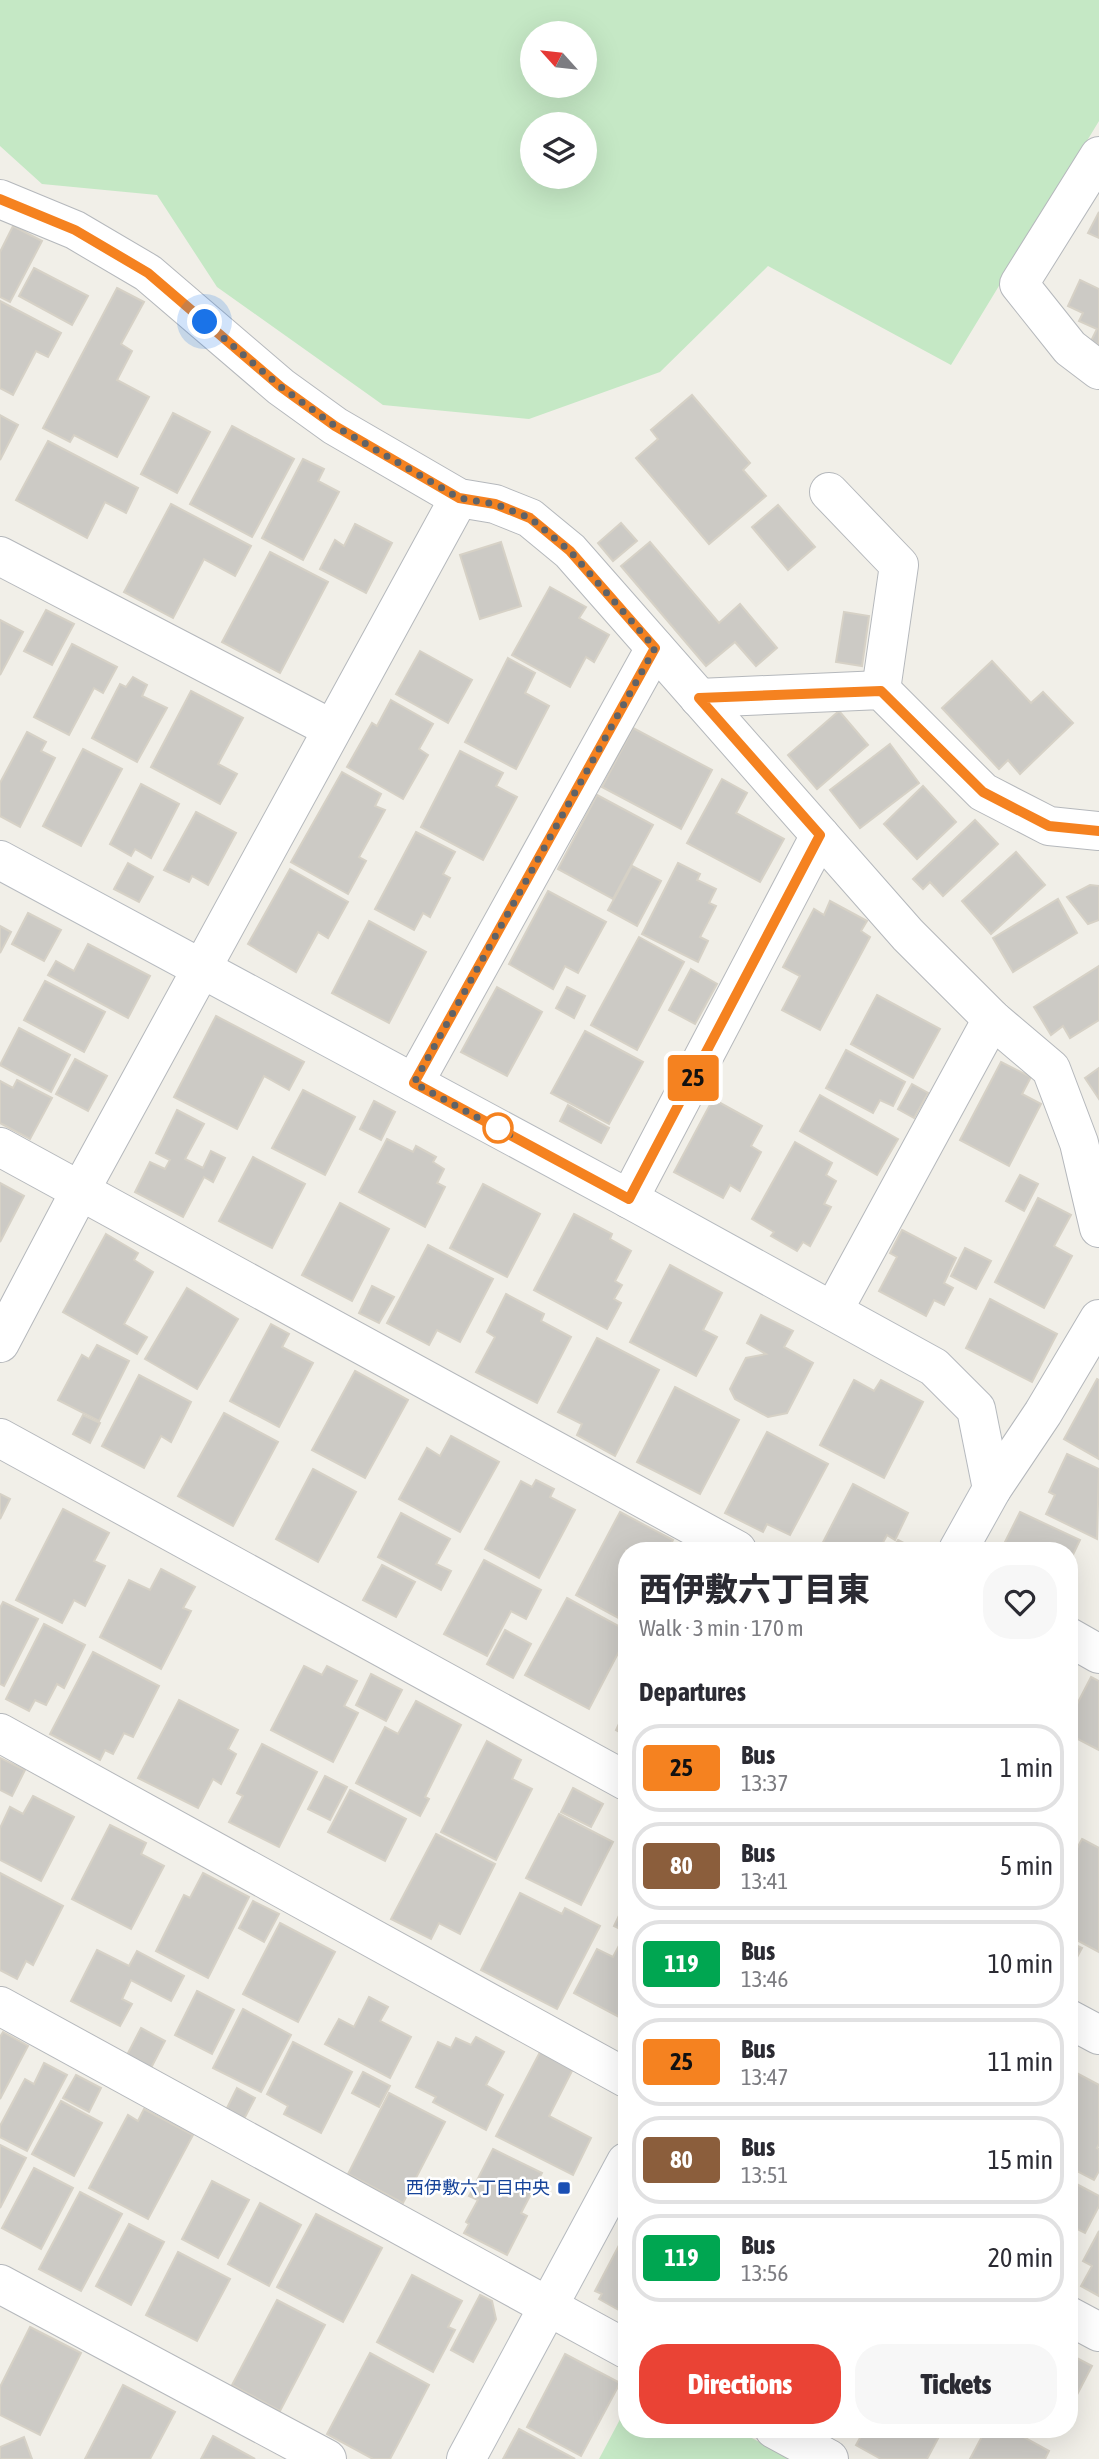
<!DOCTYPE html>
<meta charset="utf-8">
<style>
:root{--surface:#fff;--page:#f7f7f7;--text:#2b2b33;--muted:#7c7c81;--line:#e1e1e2;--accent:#ea4335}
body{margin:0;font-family:"Asap Condensed","Noto Sans JP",sans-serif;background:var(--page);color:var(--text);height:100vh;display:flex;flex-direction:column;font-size:26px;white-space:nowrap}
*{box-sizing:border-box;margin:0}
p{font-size:23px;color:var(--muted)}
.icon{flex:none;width:38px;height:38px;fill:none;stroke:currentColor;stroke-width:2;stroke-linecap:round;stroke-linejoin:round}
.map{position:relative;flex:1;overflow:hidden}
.panel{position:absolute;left:618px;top:1542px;width:460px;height:896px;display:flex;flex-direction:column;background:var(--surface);border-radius:28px;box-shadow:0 7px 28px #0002}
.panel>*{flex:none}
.badge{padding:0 14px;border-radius:5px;font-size:24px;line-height:46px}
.needle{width:46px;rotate:297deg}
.controls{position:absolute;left:520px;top:21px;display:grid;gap:14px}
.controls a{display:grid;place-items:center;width:77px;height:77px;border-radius:50%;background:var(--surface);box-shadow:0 7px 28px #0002;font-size:35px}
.you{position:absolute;width:35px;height:35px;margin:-18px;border:5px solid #fff;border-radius:50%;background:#1a73e8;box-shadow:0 0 0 10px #1a73e833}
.map>.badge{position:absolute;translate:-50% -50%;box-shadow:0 0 0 4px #fff}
h2{padding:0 21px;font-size:26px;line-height:63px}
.round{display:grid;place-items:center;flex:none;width:74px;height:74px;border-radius:28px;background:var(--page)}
.headline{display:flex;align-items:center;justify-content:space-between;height:119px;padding:0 21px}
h1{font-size:33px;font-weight:800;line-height:52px}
.cta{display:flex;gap:14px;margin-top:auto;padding:14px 21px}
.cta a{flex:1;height:80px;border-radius:28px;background:var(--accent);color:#fff;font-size:28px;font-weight:800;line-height:80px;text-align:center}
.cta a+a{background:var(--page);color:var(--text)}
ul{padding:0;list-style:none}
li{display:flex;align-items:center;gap:21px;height:88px;margin:0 14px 10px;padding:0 7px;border:4px solid var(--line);border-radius:28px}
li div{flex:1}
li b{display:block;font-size:26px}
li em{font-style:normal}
li .badge{min-width:77px;font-weight:700;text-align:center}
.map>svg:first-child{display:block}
</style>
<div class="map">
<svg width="1099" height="2459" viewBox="0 0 1099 2459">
<rect width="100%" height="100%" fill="#f1efe8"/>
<g fill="#c5e8c5" fill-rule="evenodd">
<path d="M 0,0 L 1099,0 L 1099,121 L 951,365 L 768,266 L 660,372 L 529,419 L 383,405 L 217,287 L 157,195 L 42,184 L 0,146 ZM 532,33 L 584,33 L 584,86 L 532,86 ZM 532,124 L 584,124 L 584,177 L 532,177 Z"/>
<polygon points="626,2408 626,2429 735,2429 791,2459 599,2459"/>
</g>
<g fill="#cccac5" stroke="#d6d1c6" stroke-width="2">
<polygon points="1099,212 1099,238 1088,233"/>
<polygon points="13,226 42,241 10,302 0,297 0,252"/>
<polygon points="34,268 88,296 72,325 19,296"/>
<polygon points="1080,280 1099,289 1099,345 1091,341 1097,329 1079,321 1083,313 1068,306"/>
<polygon points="117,288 144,302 121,344 132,351 117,380 149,397 117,457 74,435 70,442 43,428"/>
<polygon points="0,301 61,333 48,357 36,351 13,395 0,388"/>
<polygon points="692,395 750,463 743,470 766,496 709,544 636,458 658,439 651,430"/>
<polygon points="173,413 210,432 177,493 141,474"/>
<polygon points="0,415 18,425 0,460"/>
<polygon points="232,426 294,459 252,537 190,504"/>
<polygon points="48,441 138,488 126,513 105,502 87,538 16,500"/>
<polygon points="303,459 324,469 318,481 339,492 303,560 262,538"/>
<polygon points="171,504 251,546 235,576 204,559 173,618 124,592"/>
<polygon points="778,505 815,547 788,570 752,527"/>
<polygon points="621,523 637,541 613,561 598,543"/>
<polygon points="355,524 392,543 366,593 320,569 335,540 344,546"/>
<polygon points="501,542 521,606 480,619 460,555"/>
<polygon points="650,542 719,623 740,604 777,648 756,666 735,642 706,666 621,566"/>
<polygon points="270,552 328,582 280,673 222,642"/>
<polygon points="550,587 586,607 579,618 609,635 594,662 586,657 570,687 512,655"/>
<polygon points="46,610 74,624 52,665 24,651"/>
<polygon points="844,612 869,616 862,666 836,662"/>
<polygon points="0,620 23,632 0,675"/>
<polygon points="72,644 117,667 103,693 94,688 69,735 34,717"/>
<polygon points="420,651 472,680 448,723 396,694"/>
<polygon points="508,658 535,673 525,693 549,706 516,769 465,742"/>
<polygon points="992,661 1031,703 1043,692 1073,723 1020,774 1008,760 999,769 942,708"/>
<polygon points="133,677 147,685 142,696 167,708 137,762 92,738 120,684 126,687"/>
<polygon points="191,691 243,718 218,764 237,774 220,804 151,767"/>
<polygon points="391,700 433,724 419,749 428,755 403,799 347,767 372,723 377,726"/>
<polygon points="839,711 868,745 817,789 788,755"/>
<polygon points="633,728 712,770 681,829 602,787"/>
<polygon points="27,732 46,742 41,751 55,758 20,827 0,816 0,783"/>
<polygon points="890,744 919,783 860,828 830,790"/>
<polygon points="83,749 122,769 81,846 43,826"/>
<polygon points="460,751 503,773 496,786 517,797 483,860 421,827"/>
<polygon points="342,772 381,794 375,806 385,810 359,857 366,861 348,894 291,862"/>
<polygon points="722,779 747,793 736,813 784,839 760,882 687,843"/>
<polygon points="141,784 179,804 151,858 135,849 131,856 110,844"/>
<polygon points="923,786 956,822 917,859 884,824"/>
<polygon points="597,795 653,825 613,899 558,869"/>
<polygon points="196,812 236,833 208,885 192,876 189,882 164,870"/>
<polygon points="975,820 998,844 943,896 930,882 923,889 913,879"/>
<polygon points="416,832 455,852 443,874 450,878 430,917 423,913 414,930 375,909"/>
<polygon points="1016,852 1045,885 991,934 962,901"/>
<polygon points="128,863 153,877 139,902 114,889"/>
<polygon points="678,863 700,874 697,880 716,889 709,903 716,906 700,937 708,941 698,962 642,934"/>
<polygon points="632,866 661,881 637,926 608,910"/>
<polygon points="290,869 348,902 328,938 318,932 296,972 248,944"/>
<polygon points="1090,885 1099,886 1099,920 1088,924 1067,897"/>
<polygon points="548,891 606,922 578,973 565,966 553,989 509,964"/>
<polygon points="1058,899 1077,933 1013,972 993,938"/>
<polygon points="830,901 867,921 861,931 870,937 820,1030 782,1010 800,976 783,967 814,909 824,915"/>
<polygon points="28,913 61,930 44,961 12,944"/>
<polygon points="369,921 426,952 389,1023 332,993"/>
<polygon points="0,926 11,932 0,953"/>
<polygon points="639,937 684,962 637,1050 591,1025"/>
<polygon points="88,944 150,976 128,1018 48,975 56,961 74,971"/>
<polygon points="1099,966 1099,1020 1070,1038 1063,1026 1051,1035 1034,1007"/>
<polygon points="691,969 717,984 695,1024 669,1010"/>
<polygon points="45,981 105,1012 84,1052 24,1020"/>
<polygon points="497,987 542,1012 507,1076 461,1052"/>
<polygon points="567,987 585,996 574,1018 556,1008"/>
<polygon points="877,995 940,1029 913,1078 851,1044"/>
<polygon points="216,1016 304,1062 289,1090 264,1076 237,1129 174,1097"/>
<polygon points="19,1028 70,1055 51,1092 0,1065"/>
<polygon points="585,1031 643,1062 609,1124 551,1093"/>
<polygon points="846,1050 905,1082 893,1106 880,1100 873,1113 826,1088"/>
<polygon points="75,1059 107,1076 88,1111 56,1094"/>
<polygon points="1001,1062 1031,1077 1022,1094 1041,1104 1009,1166 960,1140"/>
<polygon points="1099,1068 1099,1099 1085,1078"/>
<polygon points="17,1080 52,1098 30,1139 0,1123 0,1081 13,1088"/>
<polygon points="912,1084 928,1093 914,1118 898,1109"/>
<polygon points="303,1090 355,1117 325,1175 272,1148"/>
<polygon points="820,1095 898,1139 877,1175 800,1131"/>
<polygon points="713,1099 762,1126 751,1146 761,1152 740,1191 730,1185 723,1198 674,1172"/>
<polygon points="374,1101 395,1112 381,1140 360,1129"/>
<polygon points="568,1105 609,1128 601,1143 560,1121"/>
<polygon points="177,1110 204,1124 185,1159 203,1168 211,1151 225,1158 213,1182 204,1177 183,1217 135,1192 150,1162 165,1169 170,1160 156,1153"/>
<polygon points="387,1139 413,1152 416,1146 436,1157 433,1162 444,1169 437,1183 445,1187 425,1227 359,1192"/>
<polygon points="795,1142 832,1163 826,1175 836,1181 824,1204 831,1207 810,1246 803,1242 797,1251 771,1236 774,1232 752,1219"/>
<polygon points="253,1157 305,1184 272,1248 219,1221"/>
<polygon points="1020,1175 1038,1184 1024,1211 1006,1201"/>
<polygon points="0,1183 24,1196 0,1242"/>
<polygon points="483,1184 540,1214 507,1277 450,1248"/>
<polygon points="1038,1198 1071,1215 1054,1246 1072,1256 1044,1308 995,1282"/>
<polygon points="340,1203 389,1229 352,1301 302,1275"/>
<polygon points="574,1214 612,1234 610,1239 631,1251 615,1281 622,1285 614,1299 621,1303 607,1329 534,1290"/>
<polygon points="902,1230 956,1258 944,1283 953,1288 944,1305 934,1300 926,1316 879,1291 897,1257 890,1253"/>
<polygon points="106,1234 138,1253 134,1260 153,1272 124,1324 147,1337 137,1354 63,1312"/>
<polygon points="428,1245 493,1279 460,1342 437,1330 429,1345 387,1323"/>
<polygon points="965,1248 991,1261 976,1289 951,1276"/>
<polygon points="670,1265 722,1293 703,1330 717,1337 696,1376 630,1342"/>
<polygon points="372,1286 394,1297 379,1323 359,1313"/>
<polygon points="187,1288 238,1319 197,1389 145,1359"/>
<polygon points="506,1294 544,1314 541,1321 571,1337 537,1403 476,1372 495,1337 487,1332"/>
<polygon points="990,1299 1057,1334 1032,1382 966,1348"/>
<polygon points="761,1315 793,1331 784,1347 813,1363 787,1413 768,1417 735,1399 730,1389 746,1358 766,1354 747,1343"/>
<polygon points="271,1324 289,1334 282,1347 313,1363 279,1427 230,1401"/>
<polygon points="597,1338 659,1370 615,1456 577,1435 582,1424 558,1412"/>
<polygon points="97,1345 129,1361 99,1421 58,1400 82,1355 89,1359"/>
<polygon points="355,1371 408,1400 365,1478 312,1450"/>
<polygon points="139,1375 191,1402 171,1442 161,1436 144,1468 102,1446"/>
<polygon points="1097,1379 1099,1380 1099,1459 1064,1439"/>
<polygon points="854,1380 874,1391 881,1380 923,1402 884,1478 820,1445"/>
<polygon points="675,1387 739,1420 700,1494 637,1462"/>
<polygon points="224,1413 278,1442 233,1526 178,1496"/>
<polygon points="83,1415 100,1423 90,1443 73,1434"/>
<polygon points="767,1432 828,1464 790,1535 767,1524 763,1532 725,1513"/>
<polygon points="451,1436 499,1462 460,1532 399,1499 427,1448 440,1456"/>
<polygon points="1067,1454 1099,1469 1097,1539 1046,1514 1055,1495 1049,1492"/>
<polygon points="313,1469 356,1492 318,1562 276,1539"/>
<polygon points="536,1480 554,1489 550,1497 575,1510 539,1578 485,1549 521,1481 532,1487"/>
<polygon points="853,1484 908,1513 895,1540 887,1535 879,1550 819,1550"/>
<polygon points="0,1494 10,1499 0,1519"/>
<polygon points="63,1509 109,1533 94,1561 105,1566 85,1606 74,1600 62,1623 16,1600"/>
<polygon points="620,1512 673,1540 668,1550 626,1550 626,1622 576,1595"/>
<polygon points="1020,1512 1080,1540 1069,1563 1069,1550 1001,1550"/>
<polygon points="401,1513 450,1539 436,1564 451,1571 441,1590 378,1557"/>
<polygon points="898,1540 915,1549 914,1550 892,1550"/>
<polygon points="484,1560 541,1590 526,1619 511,1611 487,1656 444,1634"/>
<polygon points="382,1565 415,1582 396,1617 363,1600"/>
<polygon points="161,1569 195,1587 183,1608 191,1611 161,1669 100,1637 129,1580 150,1590"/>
<polygon points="567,1598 626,1630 626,1638 589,1709 525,1675"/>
<polygon points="3,1602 38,1619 4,1686 0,1684 0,1608"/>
<polygon points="44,1624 85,1645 64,1688 57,1684 46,1705 35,1700 29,1711 6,1699"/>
<polygon points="505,1630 531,1644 513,1678 487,1664"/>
<polygon points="93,1652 159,1686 133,1737 124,1733 113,1754 105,1750 100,1760 50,1734"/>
<polygon points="304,1666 322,1675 327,1666 357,1681 344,1706 358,1713 333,1762 271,1730"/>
<polygon points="371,1674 402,1690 386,1721 356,1705"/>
<polygon points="1091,1677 1099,1681 1099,1750 1076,1738 1069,1750 1069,1705 1075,1708"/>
<polygon points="179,1700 238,1730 228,1749 236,1754 221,1784 213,1779 198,1808 138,1778"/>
<polygon points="416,1701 461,1725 425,1797 429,1799 420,1816 356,1783 385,1727 398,1734"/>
<polygon points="626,1709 626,1736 616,1730"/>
<polygon points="487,1741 521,1760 512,1779 532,1789 496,1860 441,1832"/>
<polygon points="262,1744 317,1772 279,1847 229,1822 243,1796 237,1793"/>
<polygon points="0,1758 25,1770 12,1796 0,1790"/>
<polygon points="325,1776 347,1787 330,1820 308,1809"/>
<polygon points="573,1788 603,1804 591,1827 561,1812"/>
<polygon points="350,1790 406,1819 385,1861 328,1832"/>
<polygon points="33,1796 74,1817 41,1881 0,1860 0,1828 10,1807 23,1814"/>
<polygon points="559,1814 613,1842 581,1905 526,1878"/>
<polygon points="110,1825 146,1843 141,1854 164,1866 131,1929 72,1899"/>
<polygon points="436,1834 495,1864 460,1934 439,1923 431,1939 391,1919"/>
<polygon points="1082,1839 1099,1848 1099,1952 1069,1936 1069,1863"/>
<polygon points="0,1873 63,1906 33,1965 26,1961 17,1979 0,1970"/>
<polygon points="203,1873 249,1897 208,1978 156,1951 184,1895 190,1898"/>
<polygon points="520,1893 562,1914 565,1908 600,1926 557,2009 481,1970"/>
<polygon points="253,1901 279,1914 264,1942 239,1928"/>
<polygon points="626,1901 626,1932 614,1926"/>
<polygon points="280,1923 335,1952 298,2022 243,1994"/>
<polygon points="623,1938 626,1940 626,2012 623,2019 574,1993 597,1949 613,1957"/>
<polygon points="1069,1942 1082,1948 1069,1972"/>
<polygon points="97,1950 129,1966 137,1951 184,1976 171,2001 131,1980 122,1999 132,2004 120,2026 71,2001"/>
<polygon points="197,1991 234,2010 212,2054 175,2035"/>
<polygon points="369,1997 388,2007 380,2021 411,2037 390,2078 325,2044 339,2019 354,2027"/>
<polygon points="243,2009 291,2035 261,2092 213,2068"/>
<polygon points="141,2028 165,2041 151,2068 127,2055"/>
<polygon points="3,2032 28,2046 0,2099 0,2037"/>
<polygon points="476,2037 504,2052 486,2085 503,2095 486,2130 433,2102 436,2097 416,2087 438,2042 451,2048 456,2038 471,2045"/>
<polygon points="293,2042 352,2072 321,2133 284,2114 288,2106 267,2094"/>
<polygon points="540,2052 573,2069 549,2116 591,2138 573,2175 496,2136"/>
<polygon points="44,2063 67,2075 27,2151 0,2137 0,2126 25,2079 34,2084"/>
<polygon points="1069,2069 1099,2085 1099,2144 1097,2148 1099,2149 1099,2171 1094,2180 1069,2167"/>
<polygon points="363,2072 390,2086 379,2107 352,2093"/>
<polygon points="76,2075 101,2088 89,2112 63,2098"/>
<polygon points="237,2088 255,2098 244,2119 226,2110"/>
<polygon points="389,2093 445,2122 403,2203 348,2174"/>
<polygon points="61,2101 102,2123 74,2176 32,2154"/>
<polygon points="144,2109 193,2135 148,2219 89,2188 128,2115 138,2121"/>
<polygon points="0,2145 26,2158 0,2208"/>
<polygon points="493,2149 542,2173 521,2213 527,2216 507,2255 464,2233 469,2224 466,2222 478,2200 469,2196"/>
<polygon points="34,2168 73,2188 41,2249 2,2228"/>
<polygon points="1069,2180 1099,2196 1099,2206 1085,2233 1069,2225"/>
<polygon points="212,2181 249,2200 218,2258 182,2239"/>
<polygon points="80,2192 122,2214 81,2291 39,2269"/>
<polygon points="260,2203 301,2225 269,2286 228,2264"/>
<polygon points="316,2214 382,2248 343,2322 277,2287"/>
<polygon points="129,2224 164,2242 131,2305 96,2286"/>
<polygon points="1099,2231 1099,2296 1081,2286 1092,2266 1083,2261"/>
<polygon points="626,2232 626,2314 599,2299 602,2294 595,2291"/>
<polygon points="178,2252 230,2279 197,2341 146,2315"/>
<polygon points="412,2275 462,2301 448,2327 455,2330 433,2372 377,2342"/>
<polygon points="480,2295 492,2301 496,2319 473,2362 451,2350"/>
<polygon points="277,2300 325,2325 280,2411 232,2385"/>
<polygon points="30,2327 81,2353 40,2435 0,2415 0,2387"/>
<polygon points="370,2353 429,2385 390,2459 373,2459 327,2434"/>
<polygon points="565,2354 620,2383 581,2456 527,2427"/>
<polygon points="1069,2354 1092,2366 1069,2410"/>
<polygon points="123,2385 175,2412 150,2459 85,2459"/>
<polygon points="519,2429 575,2459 503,2459"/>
<polygon points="865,2429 943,2429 927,2459 881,2459 856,2445"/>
<polygon points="986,2429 1009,2429 1049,2451 1045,2459 970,2459"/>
<polygon points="213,2436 255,2459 201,2459"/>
<polygon points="24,2437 32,2459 0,2459 0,2447"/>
</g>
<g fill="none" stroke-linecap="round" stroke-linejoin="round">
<defs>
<g id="street">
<polyline points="1099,156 1019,284 1070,348 1099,370"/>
<polyline points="0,199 75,230 148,273 281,387 335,426 459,498 495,504 530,518 570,551 908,935 992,1019 1051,1069 1079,1143 1099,1228"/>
<polyline points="829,492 899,565 881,690"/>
<polyline points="0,556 332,729"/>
<polyline points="699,698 881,690 983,792 1049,826 1099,831"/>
<polyline points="414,1083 655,648"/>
<polyline points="0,1147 737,1550"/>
<polyline points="629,1199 820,835"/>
<polyline points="833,1311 992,1019"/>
<polyline points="0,1343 80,1191 459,498"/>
<polyline points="0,1438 626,1781"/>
<polyline points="992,1489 1043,1413 1099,1319"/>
<polyline points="1069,1637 1099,1654"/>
<polyline points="0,1733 626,2078"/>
<polyline points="0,2006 626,2349"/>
<polyline points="1069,2019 1099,2035"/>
<polyline points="0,2284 327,2459"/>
<polyline points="1069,2316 1099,2332"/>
<polyline points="774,2429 829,2459"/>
</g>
<g id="secondary">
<polyline points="0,860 629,1199 934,1367 976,1409 992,1489 958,1550"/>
<polyline points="466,2459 626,2162"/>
</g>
</defs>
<use href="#street" stroke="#b5b8bc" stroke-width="40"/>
<use href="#secondary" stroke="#b6babf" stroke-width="40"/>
<use href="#street" stroke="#fff" stroke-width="38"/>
<use href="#secondary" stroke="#fff" stroke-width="38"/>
</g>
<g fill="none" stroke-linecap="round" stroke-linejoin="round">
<defs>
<polyline id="line" points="0,199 75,230 148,273 281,387 335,426 459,498 495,504 530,518 570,551 655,648 414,1083 629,1199 820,835 699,698 881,691 983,792 1049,826 1099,831"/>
</defs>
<use href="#line" stroke="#fff" stroke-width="16"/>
<use href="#line" stroke="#f58220" stroke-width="10"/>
<polyline stroke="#5f6368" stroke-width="7" stroke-dasharray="0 12.6" points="205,322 281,387 335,426 459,498 495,504 530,518 570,551 655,648 414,1083 510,1135 498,1128"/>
</g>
<circle fill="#fff" stroke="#f58220" stroke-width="3.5" cx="498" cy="1128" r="14"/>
<rect fill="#1a4fb4" stroke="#fff" stroke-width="2.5" x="557" y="2181" width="14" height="14" rx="3.5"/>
<g text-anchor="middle" stroke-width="5" stroke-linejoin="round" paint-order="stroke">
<g font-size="18" fill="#164399" stroke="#fff" text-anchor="end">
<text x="550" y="2194">西伊敷六丁目中央</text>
</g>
</g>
</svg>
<div class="controls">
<a><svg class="needle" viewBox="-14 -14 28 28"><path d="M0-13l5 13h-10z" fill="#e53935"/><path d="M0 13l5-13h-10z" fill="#7c7c81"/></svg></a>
<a><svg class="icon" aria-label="layers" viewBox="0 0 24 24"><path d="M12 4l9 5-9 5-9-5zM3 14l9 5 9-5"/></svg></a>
</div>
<div class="you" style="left:205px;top:322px"></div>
<b class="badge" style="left:693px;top:1078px;background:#f58220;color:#111">25</b>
<section class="panel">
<div class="headline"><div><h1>西伊敷六丁目東</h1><p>Walk · 3 min · 170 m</p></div><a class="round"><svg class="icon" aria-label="heart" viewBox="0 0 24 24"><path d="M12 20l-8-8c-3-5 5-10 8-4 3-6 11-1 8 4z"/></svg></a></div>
<h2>Departures</h2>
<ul>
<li><span class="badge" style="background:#f58220;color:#111">25</span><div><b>Bus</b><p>13:37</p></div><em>1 min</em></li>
<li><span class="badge" style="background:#8b5e3c;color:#fff">80</span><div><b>Bus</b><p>13:41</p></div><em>5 min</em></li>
<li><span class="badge" style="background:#00a651;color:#fff">119</span><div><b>Bus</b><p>13:46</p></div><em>10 min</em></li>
<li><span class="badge" style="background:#f58220;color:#111">25</span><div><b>Bus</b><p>13:47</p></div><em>11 min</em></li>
<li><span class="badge" style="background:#8b5e3c;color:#fff">80</span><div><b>Bus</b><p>13:51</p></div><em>15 min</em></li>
<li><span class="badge" style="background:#00a651;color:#fff">119</span><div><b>Bus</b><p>13:56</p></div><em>20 min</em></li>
</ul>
<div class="cta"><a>Directions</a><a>Tickets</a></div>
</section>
</div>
